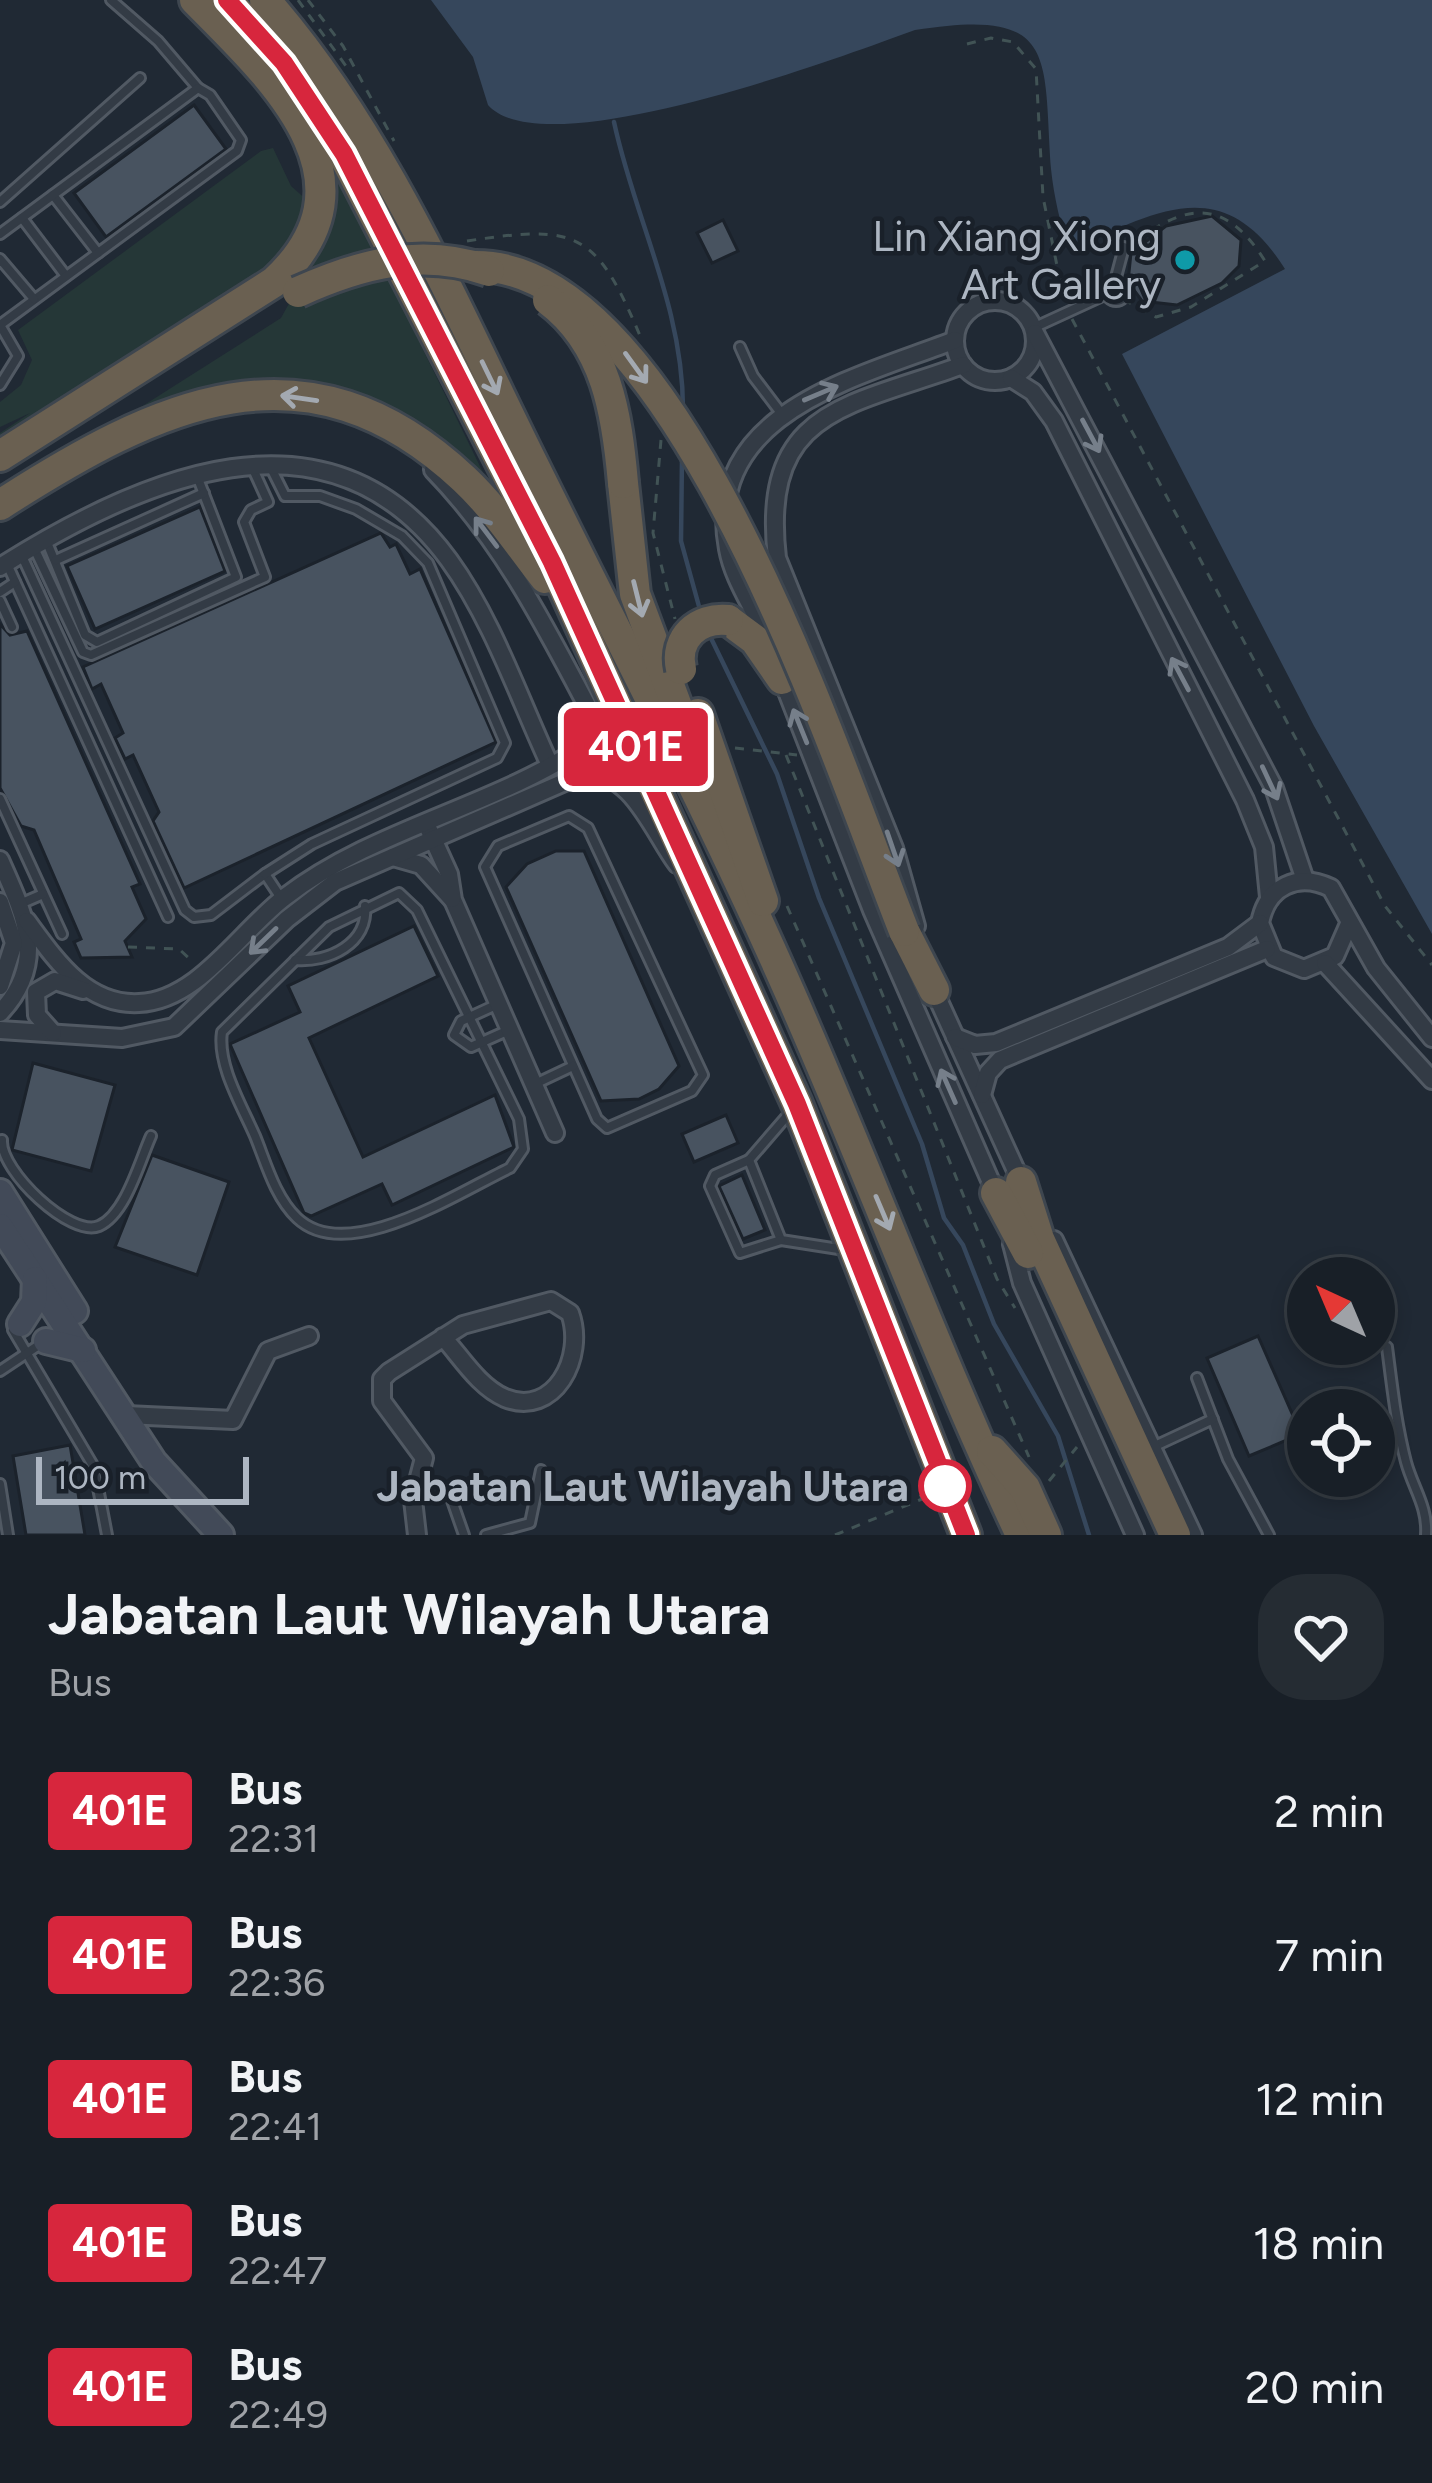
<!DOCTYPE html>
<style>
:root{--surface:#181f27;--page:#252c33;--text:#f1f3f6;--muted:#9fa2a7;--line:#363d44}
body{margin:0;font-family:Figtree,sans-serif;background:var(--page);color:var(--text);height:100vh;display:flex;flex-direction:column;font-size:45px;white-space:nowrap}
*{box-sizing:border-box;margin:0}
p{font-size:39px;color:var(--muted)}
.icon{flex:none;width:66px;height:66px;fill:none;stroke:currentColor;stroke-width:2;stroke-linecap:round;stroke-linejoin:round}
.map{position:relative;height:1535px;overflow:hidden}
.sheet{display:flex;flex-direction:column;background:var(--surface);flex:1}
.sheet>*{flex:none}
.badge{padding:0 24px;border-radius:9px;font-size:42px;line-height:78px}
.needle{width:78px;rotate:316deg}
.fabs{position:absolute;left:1287px;top:1257px;display:grid;gap:24px}
.fabs a{display:grid;place-items:center;width:108px;height:108px;border-radius:50%;background:var(--surface);box-shadow:0 6px 18px #0003,0 0 0 3px var(--line);font-size:60px}
.scale{position:absolute;left:36px;bottom:30px;width:213px;box-sizing:border-box;padding-left:12px;border:6px solid #adb6c2;border-top:0;font-size:33px;line-height:42px;white-space:nowrap;color:#adb6c2;-webkit-text-stroke:9px #192029;paint-order:stroke}
.map>.badge{position:absolute;translate:-50% -50%;box-shadow:0 0 0 6px #fff}
.round{display:grid;place-items:center;flex:none;width:126px;height:126px;border-radius:48px;background:var(--page)}
.overview{display:flex;align-items:center;justify-content:space-between;height:204px;padding:0 48px}
h1{font-size:57px;font-weight:700;line-height:90px}
ul{padding:0;list-style:none}
li{display:flex;align-items:center;gap:36px;height:144px;padding:0 48px}
li div{flex:1}
li b{display:block;font-size:45px}
li em{font-style:normal}
li .badge{min-width:132px;font-weight:700;text-align:center}
.map>svg:first-child{display:block}
</style>
<div class="map">
<svg width="1432" height="1535" viewBox="0 0 1432 1535">
<rect width="100%" height="100%" fill="#202934"/>
<g fill="#253737">
<polygon points="273,148 291,186 309,202 282,260 0,443 0,433 30,413 0,427 0,402 21,385 32,360 18,330 261,151"/>
<polygon points="333,165 493,493 282,381 237,381 182,393 119,421 281,318 332,226"/>
</g>
<path fill="#36475c" d="M 431,0 L 1432,0 L 1432,934 L 1314,726 L 1122,354 L 1285,269 C 1222,169 1155,213 1069,250 C 1060,223 1054,197 1051,169 C 1043,55 1059,7 915,30 C 841,57 544,168 488,105 L 473,57 Z"/>
<g fill="none" stroke-linecap="round" stroke-linejoin="round">
<g stroke="#36475c" stroke-width="4.5">
<path d="M 614,122 C 635,220 683,306 683,409"/>
<polyline points="682,456 681,541 700,610"/>
<polyline points="708,632 777,774 819,898 922,1144 944,1218 963,1245 994,1324 1058,1436 1089,1535"/>
</g>
</g>
<g fill="#485360" stroke="#1b222b" stroke-width="3">
<polygon points="194,105 226,149 106,237 74,193"/>
<polygon points="1212,216 1241,240 1239,266 1222,283 1177,305 1142,301 1128,282 1131,253 1166,226"/>
<polygon points="723,220 738,251 712,263 697,233"/>
<polygon points="200,507 225,571 95,629 67,566"/>
<polygon points="381,533 390,547 396,544 410,574 420,569 496,742 184,888 153,821 159,812 133,755 125,759 115,738 123,733 101,684 92,689 83,667"/>
<polygon points="0,624 10,635 27,631 140,884 132,887 146,919 125,941 132,957 81,958 74,942 81,939 34,830 21,826 0,788"/>
<polygon points="556,851 584,851 679,1066 659,1089 639,1099 601,1101 506,887 527,864"/>
<polygon points="414,926 438,976 309,1038 363,1157 495,1095 514,1147 392,1205 382,1184 311,1216 304,1213 230,1044 300,1012 288,986"/>
<polygon points="33,1063 115,1085 91,1171 12,1150"/>
<polygon points="726,1115 738,1143 694,1162 682,1134"/>
<polygon points="152,1155 229,1182 197,1275 115,1247"/>
<polygon points="742,1175 765,1230 743,1239 719,1186"/>
<polygon points="1258,1336 1301,1434 1249,1456 1207,1358"/>
<polygon points="70,1445 85,1535 26,1535 13,1456"/>
</g>
<g fill="none" stroke-linecap="round" stroke-linejoin="round">
<defs>
<g id="lane">
<polyline points="111,0 158,41 198,88"/>
<polyline points="53,195 98,253"/>
<polyline points="0,202 140,78"/>
<polyline points="22,218 66,276"/>
<polyline points="0,234 198,88 210,95 241,140 237,151 0,325 18,356 0,385"/>
<polyline points="0,259 34,299"/>
<polyline points="1115,281 1124,247"/>
<circle cx="1116" cy="291" r="10"/>
<polyline points="1033,328 1107,294"/>
<polyline points="740,347 753,376 781,413"/>
<polyline points="46,540 85,635 97,642 236,577 197,476"/>
<polyline points="35,550 83,652 91,655 265,577 244,522 251,510 268,502 252,467"/>
<polyline points="21,554 185,910 194,917 211,915 265,874 281,898"/>
<polyline points="56,560 204,493"/>
<polyline points="7,564 168,917"/>
<polyline points="0,592 15,582"/>
<polyline points="0,601 12,627"/>
<polyline points="0,799 62,934"/>
<polygon points="569,816 588,828 703,1075 692,1091 607,1128 597,1119 485,867 498,846"/>
<polyline points="265,874 312,844 497,758 505,743 428,563 402,536 356,509 320,496 285,496 270,466"/>
<path d="M 399,893 L 417,910 L 519,1119 L 523,1149 L 510,1168 C 459,1192 347,1266 297,1218 C 275,1197 266,1163 255,1136 C 242,1106 217,1065 222,1032 L 329,927 Z"/>
<polyline points="20,904 43,894"/>
<path d="M 295,960 C 329,963 369,943 365,906"/>
<polyline points="498,1004 461,1021 454,1035 471,1047 509,1030"/>
<polyline points="537,1083 573,1066"/>
<polyline points="793,1109 749,1160 781,1240 845,1250"/>
<path d="M 2,1140 C 0,1171 71,1238 99,1226 C 126,1214 140,1160 151,1136"/>
<polyline points="749,1160 715,1175 710,1186 740,1253 781,1240"/>
<polyline points="13,1330 94,1467 107,1535"/>
<path d="M 1387,1347 C 1392,1385 1396,1424 1406,1462 C 1413,1488 1428,1507 1426,1535"/>
<polyline points="0,1371 42,1343"/>
<polyline points="1197,1378 1228,1459 1269,1535"/>
<polyline points="1155,1446 1213,1419"/>
<polyline points="0,1484 8,1535"/>
<polyline points="449,1492 464,1535"/>
<polyline points="486,1535 530,1523 541,1470"/>
</g>
<g id="street">
<circle cx="995" cy="341" r="40"/>
<polyline points="1035,333 1274,788 1305,880"/>
<polyline points="1011,378 1033,392 1054,421 1245,800 1264,847 1269,897"/>
<path d="M 0,567 C 139,479 328,394 449,560 C 492,619 519,698 550,765"/>
<path d="M 768,642 C 756,610 734,582 728,549 C 702,412 860,377 955,340"/>
<polyline points="779,671 872,910 997,1196"/>
<polyline points="429,830 449,874 453,900 555,1133"/>
<polyline points="393,857 421,865 452,899"/>
<path d="M 0,860 C 25,916 48,962 0,1013"/>
<polyline points="0,902 14,943 0,986"/>
<path d="M 27,921 C 55,959 86,1006 139,1003 C 198,1001 241,930 285,897 C 375,828 494,807 587,744 L 594,733 L 592,715 C 546,628 503,542 433,470"/>
<path d="M 1349,924 L 1335,956 L 1304,969 L 1274,957 L 1260,923 C 1267,886 1298,872 1331,888 L 1376,968 L 1432,1038"/>
<path d="M 916,926 L 894,848 L 777,558 C 760,409 847,407 963,365"/>
<polyline points="1325,963 1432,1080"/>
<polyline points="932,986 1023,1186"/>
<path d="M 0,1030 L 122,1038 L 174,1027 L 287,919 L 335,882 L 583,774 C 631,768 653,832 677,864"/>
<polyline points="53,1033 37,1015 36,992 55,981 83,990"/>
<polyline points="955,1037 975,1045 996,1043 1228,947 1260,923"/>
<polyline points="982,1095 988,1073 1000,1060 1267,949"/>
<polyline points="1054,1240 1193,1535"/>
<polyline points="1012,1244 1022,1283 1135,1535"/>
<polyline points="126,1415 233,1420 268,1351 309,1336"/>
<path d="M 417,1535 L 413,1500 L 424,1458 L 382,1401 L 382,1379 L 389,1372 L 463,1325 L 551,1301 L 570,1313 C 586,1357 554,1418 505,1398 C 479,1387 461,1357 443,1337"/>
</g>
<g id="secondary">
<polyline points="0,1192 75,1311"/>
<polyline points="0,1226 154,1462 221,1535"/>
<polyline points="20,1324 34,1302 35,1279"/>
<polyline points="46,1341 83,1350"/>
</g>
<g id="highway">
<polyline points="227,0 284,63 343,154 552,562 797,1104 966,1535"/>
<path d="M 265,0 C 382,133 454,305 532,462 C 619,638 711,813 790,993 C 869,1172 937,1357 1021,1535"/>
<path d="M 0,456 L 274,282 C 385,180 272,78 195,0"/>
<polyline points="623,483 635,594 691,744"/>
<path d="M 0,505 C 156,405 305,330 464,479 C 495,508 519,545 545,578"/>
<polyline points="728,620 755,640 782,679"/>
<polyline points="698,714 763,901"/>
<polyline points="904,931 934,990"/>
<polyline points="1021,1182 1039,1239 1175,1535"/>
<polyline points="996,1193 1028,1253"/>
<polyline points="992,1451 1025,1488 1046,1535"/>
</g>
</defs>
<use href="#lane" stroke="#515963" stroke-width="14"/>
<use href="#street" stroke="#515963" stroke-width="22"/>
<use href="#secondary" stroke="#515963" stroke-width="30"/>
<use href="#highway" stroke="#3e464f" stroke-width="36"/>
<g stroke="#415355" stroke-width="3" stroke-dasharray="9 9" stroke-linecap="butt">
<polyline points="298,0 346,66"/>
<polyline points="308,0 343,46 394,141"/>
<polyline points="967,44 991,38 1013,42 1036,69 1043,197 1064,300"/>
<path d="M 467,241 C 578,224 596,231 641,338"/>
<path d="M 1123,299 L 1156,317 L 1191,307 L 1265,261 C 1226,199 1187,201 1133,244"/>
<polyline points="1072,319 1385,906 1432,965"/>
<polyline points="661,440 653,533 675,619"/>
<polyline points="735,748 797,755"/>
<polyline points="786,755 997,1279 1015,1308"/>
<polyline points="787,906 1029,1457"/>
<polyline points="128,947 179,949 193,962"/>
<polyline points="1049,1481 1077,1447"/>
<polyline points="835,1535 922,1499 918,1488"/>
</g>
<use href="#lane" stroke="#333b45" stroke-width="8"/>
<use href="#street" stroke="#333b45" stroke-width="16"/>
<use href="#secondary" stroke="#424a58" stroke-width="24"/>
<use href="#highway" stroke="#6a6051" stroke-width="30"/>
<defs>
<g id="highway-bridge">
<path d="M 474,266 C 678,262 840,771 904,931"/>
<path d="M 298,292 C 360,264 422,247 489,271"/>
<path d="M 548,300 C 607,344 617,415 623,483"/>
<path d="M 681,669 C 674,638 698,617 728,620"/>
</g>
</defs>
<use href="#highway-bridge" stroke="#3e464f" stroke-width="36" stroke-linecap="butt"/>
<use href="#highway-bridge" stroke="#6a6051" stroke-width="30"/>
</g>
<defs><path id="oneway-shaft" d="M-6 0H5M1.5-3L5.5 0L1.5 3" fill="none" stroke-width="1.6" stroke-linecap="round" stroke-linejoin="round" transform="scale(3)"/></defs>
<g stroke="#a3a9b1">
<use href="#oneway-shaft" transform="translate(636 368) rotate(54)"/>
<use href="#oneway-shaft" transform="translate(490 378) rotate(64)"/>
<use href="#oneway-shaft" transform="translate(299 398) rotate(-172)"/>
<use href="#oneway-shaft" transform="translate(638 599) rotate(76)"/>
<use href="#oneway-shaft" transform="translate(883 1213) rotate(67)"/>
</g>
<g stroke="#767f8a">
<use href="#oneway-shaft" transform="translate(821 393) rotate(-23)"/>
<use href="#oneway-shaft" transform="translate(1091 436) rotate(62)"/>
<use href="#oneway-shaft" transform="translate(486 532) rotate(-127)"/>
<use href="#oneway-shaft" transform="translate(1180 674) rotate(-118)"/>
<use href="#oneway-shaft" transform="translate(800 726) rotate(-112)"/>
<use href="#oneway-shaft" transform="translate(1270 783) rotate(65)"/>
<use href="#oneway-shaft" transform="translate(893 849) rotate(71)"/>
<use href="#oneway-shaft" transform="translate(263 941) rotate(136)"/>
<use href="#oneway-shaft" transform="translate(948 1086) rotate(-114)"/>
</g>
<g fill="none" stroke-linecap="round" stroke-linejoin="round">
<defs>
<polyline id="line" points="227,0 284,63 344,154 552,562 797,1104 966,1535"/>
</defs>
<use href="#line" stroke="#fff" stroke-width="27"/>
<use href="#line" stroke="#d7263d" stroke-width="18"/>
</g>
<circle fill="#0f9aa8" stroke="#192029" stroke-width="4.5" cx="1185" cy="260" r="12"/>
<circle fill="#fff" stroke="#d7263d" stroke-width="6" cx="945" cy="1486" r="24"/>
<g text-anchor="middle" stroke-width="9" stroke-linejoin="round" paint-order="stroke">
<g font-size="42" fill="#adb6c2" stroke="#192029" text-anchor="end">
<text x="1161" y="251">Lin Xiang Xiong<tspan x="1161" dy="48">Art Gallery</tspan></text>
</g>
<g font-size="42" font-weight="bold" fill="#adb6c2" stroke="#192029" text-anchor="end">
<text x="909" y="1501">Jabatan Laut Wilayah Utara</text>
</g>
</g>
</svg>
<div class="fabs">
<a><svg class="needle" viewBox="-14 -14 28 28"><path d="M0-13l5 13h-10z" fill="#e53935"/><path d="M0 13l5-13h-10z" fill="#9fa2a7"/></svg></a>
<a><svg class="icon" aria-label="locate" viewBox="0 0 24 24"><circle cx="12" cy="12" r="6"/><path d="M12 2v4M12 18v4M2 12h4M18 12h4"/></svg></a>
</div>
<div class="scale">100 m</div>
<b class="badge" style="left:636px;top:747px;background:#d7263d;color:#fff">401E</b>
</div>
<section class="sheet">
<div class="overview"><div><h1>Jabatan Laut Wilayah Utara</h1><p>Bus</p></div><a class="round"><svg class="icon" aria-label="heart" viewBox="0 0 24 24"><path d="M12 20l-8-8c-3-5 5-10 8-4 3-6 11-1 8 4z"/></svg></a></div>
<ul>
<li><span class="badge" style="background:#d7263d;color:#fff">401E</span><div><b>Bus</b><p>22:31</p></div><em>2 min</em></li>
<li><span class="badge" style="background:#d7263d;color:#fff">401E</span><div><b>Bus</b><p>22:36</p></div><em>7 min</em></li>
<li><span class="badge" style="background:#d7263d;color:#fff">401E</span><div><b>Bus</b><p>22:41</p></div><em>12 min</em></li>
<li><span class="badge" style="background:#d7263d;color:#fff">401E</span><div><b>Bus</b><p>22:47</p></div><em>18 min</em></li>
<li><span class="badge" style="background:#d7263d;color:#fff">401E</span><div><b>Bus</b><p>22:49</p></div><em>20 min</em></li>
</ul>
</section>
